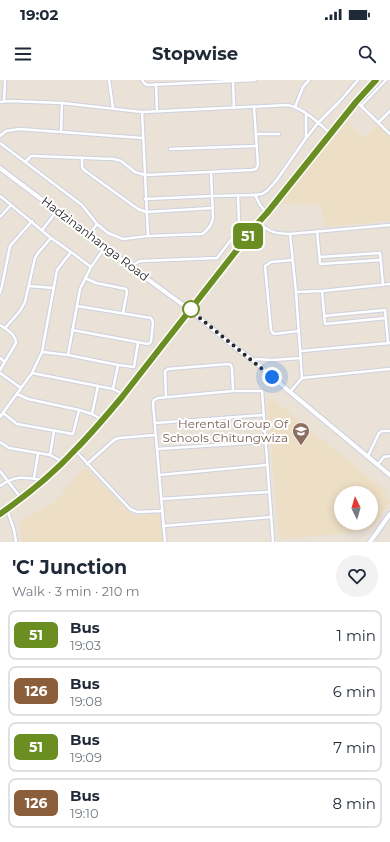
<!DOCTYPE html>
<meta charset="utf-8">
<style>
:root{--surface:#fff;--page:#f2f2f3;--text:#1f2937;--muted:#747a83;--line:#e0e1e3}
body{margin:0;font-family:Montserrat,sans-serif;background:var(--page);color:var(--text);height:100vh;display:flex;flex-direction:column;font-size:15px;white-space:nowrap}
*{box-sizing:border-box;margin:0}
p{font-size:13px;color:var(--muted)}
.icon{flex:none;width:22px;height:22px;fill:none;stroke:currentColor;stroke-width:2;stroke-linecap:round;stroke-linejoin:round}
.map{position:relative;height:462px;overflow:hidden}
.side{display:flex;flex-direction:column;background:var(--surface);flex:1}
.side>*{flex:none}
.badge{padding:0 8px;border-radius:6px;font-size:14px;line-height:26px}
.needle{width:26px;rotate:355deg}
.buttons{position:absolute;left:334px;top:406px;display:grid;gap:8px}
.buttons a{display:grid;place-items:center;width:44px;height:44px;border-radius:50%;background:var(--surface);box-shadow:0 2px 10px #0003;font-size:20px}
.you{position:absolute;width:20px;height:20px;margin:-10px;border:3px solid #fff;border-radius:50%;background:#1a73e8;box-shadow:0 0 0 6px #1a73e833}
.map>.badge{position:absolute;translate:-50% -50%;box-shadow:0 0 0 2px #fff}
.round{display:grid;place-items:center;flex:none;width:42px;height:42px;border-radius:21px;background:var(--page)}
.summary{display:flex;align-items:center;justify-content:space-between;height:68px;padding:0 12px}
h1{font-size:19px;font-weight:700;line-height:30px}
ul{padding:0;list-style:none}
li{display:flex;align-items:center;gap:12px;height:50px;margin:0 8px 6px;padding:0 4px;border:2px solid var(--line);border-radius:8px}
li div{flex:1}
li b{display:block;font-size:15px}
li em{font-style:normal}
li .badge{min-width:44px;font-weight:700;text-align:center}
.status{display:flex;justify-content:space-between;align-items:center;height:28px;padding:0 20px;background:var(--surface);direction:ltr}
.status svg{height:11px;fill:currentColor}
header{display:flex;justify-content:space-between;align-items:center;height:52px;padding:0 12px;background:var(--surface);font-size:18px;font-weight:700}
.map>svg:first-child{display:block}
</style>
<div class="status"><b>19:02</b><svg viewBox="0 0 49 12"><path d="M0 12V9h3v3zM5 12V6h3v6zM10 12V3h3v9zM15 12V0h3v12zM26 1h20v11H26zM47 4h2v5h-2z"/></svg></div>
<header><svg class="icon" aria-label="menu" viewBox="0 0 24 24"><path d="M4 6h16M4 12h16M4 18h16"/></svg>Stopwise<svg class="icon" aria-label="search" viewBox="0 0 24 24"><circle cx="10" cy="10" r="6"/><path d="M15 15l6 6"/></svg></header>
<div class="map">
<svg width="390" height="462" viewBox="0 0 390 462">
<rect width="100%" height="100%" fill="#eae1d7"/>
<g fill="#eddfc5" fill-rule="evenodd">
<polygon points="348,42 364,59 378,45 390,56 390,141 325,147 321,125 278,124"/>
<path d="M 272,319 L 386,411 L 390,423 L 374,444 L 365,450 L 348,453 L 283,459 L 279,456 L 267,322 ZM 341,413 L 371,413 L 371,443 L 341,443 Z"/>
<polygon points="85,387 133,436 159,434 161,439 163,462 22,462 20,441 55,422"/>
</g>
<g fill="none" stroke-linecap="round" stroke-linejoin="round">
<defs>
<g id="street">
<polyline points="109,0 113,28"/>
<polyline points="142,0 145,4 148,5 255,0"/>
<polyline points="233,1 234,28"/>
<polyline points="156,4 157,31"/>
<polyline points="4,21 5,0"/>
<polyline points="356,21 390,54"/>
<path d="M 0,22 L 10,21 L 62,23 L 142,32 L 288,25 C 305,29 318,43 331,54"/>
<polyline points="361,26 386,0"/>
<polyline points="295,27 303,7 309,0"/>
<polyline points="142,32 148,156"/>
<polyline points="379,42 390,31"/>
<polyline points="61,51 62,23"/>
<polyline points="256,54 279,54"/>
<polyline points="0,56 6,51 19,49 143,58"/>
<polyline points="307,57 318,43 340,21 358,0"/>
<polyline points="0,63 82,125 97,144"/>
<polyline points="170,69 257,66"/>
<polyline points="82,78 82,87 84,90 138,129 146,132 212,128"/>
<polyline points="25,82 31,76 33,76 114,79 121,81 135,92 145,95 252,90 256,89 258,85 254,27"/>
<polyline points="255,115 262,114 267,111 276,101 306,58 306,33"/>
<polyline points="0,116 51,158 71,172"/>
<polyline points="145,119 212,116 255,115 260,125 267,133"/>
<polyline points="0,137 11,125"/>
<path d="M 258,143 C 272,153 274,153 290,154 L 390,145"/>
<polyline points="42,150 57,131"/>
<polyline points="317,151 320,184 381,180"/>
<polyline points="290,154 296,212 302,298 390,289"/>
<path d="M 89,155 L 97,144 L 108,153 L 123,159 L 148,156 L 202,154 C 208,150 212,144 213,138 L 211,92"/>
<polyline points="320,177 380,173 383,205"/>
<polyline points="293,180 271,182 265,186 271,250 272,252 274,254 299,251"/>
<polyline points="91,187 105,167"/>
<polyline points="131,187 138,182 141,181 217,178 237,152 239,144 238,115"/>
<polyline points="85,198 96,203 126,209 127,212 123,233"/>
<polyline points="29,206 54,208"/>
<polyline points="322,211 325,244 386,238"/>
<polyline points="296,212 322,211 390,204"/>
<polyline points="0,213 2,206 10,166 32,141"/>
<polyline points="324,236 385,230 388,263"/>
<path d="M 0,245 C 6,249 16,254 16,263 L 0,290"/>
<polyline points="5,248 20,231 25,222 35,178 38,173 51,158"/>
<polyline points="72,250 148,264 151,262 153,242 151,238 77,226"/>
<polyline points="301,271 390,263"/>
<polyline points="42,272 68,275"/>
<polyline points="0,278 5,282"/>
<polyline points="256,279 272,280 301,278"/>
<polyline points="0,293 21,308"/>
<polyline points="32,293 113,309 123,314"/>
<polyline points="113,309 118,285"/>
<polyline points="290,312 302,298"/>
<polyline points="17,314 28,319 79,330 92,334 102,340"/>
<polyline points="166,317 165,291 168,289 228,284 231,285 232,289 233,311"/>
<polyline points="3,333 17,344 73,354 79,330"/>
<polyline points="92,334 98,306"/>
<polyline points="0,337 21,308 32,293 42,272 57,190 71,172 91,187 80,209 68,275 118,285 134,287 138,263"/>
<polyline points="155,343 263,335"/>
<polyline points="0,362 9,368 50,375 58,379 61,383"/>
<polyline points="157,369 265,362"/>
<polyline points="75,370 130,429 137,432 162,431"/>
<polyline points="50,375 54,351"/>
<polyline points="368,376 379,353 382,351 390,351"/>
<polyline points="87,384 114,360 119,358 156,355"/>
<polyline points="378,384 384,377 390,376"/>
<polyline points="0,391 21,418"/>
<polyline points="159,395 267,385"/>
<polyline points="34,398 38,374"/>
<path d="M 0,406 C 15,395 25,397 43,400"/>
<polyline points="161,419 269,412"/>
<polyline points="7,429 14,450 16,462"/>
<polyline points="163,446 271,437"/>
<polyline points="165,462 153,323 154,320 158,318 233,311 262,311 273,462"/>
</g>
<g id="secondary">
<polyline points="0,88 131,187 190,230 233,266 254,281 290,312 390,395"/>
<path d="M 0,434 C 60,394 105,338 148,283 C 175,249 201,216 227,183 C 241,166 253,149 267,133 L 356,21 L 376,0"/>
<polyline points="370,462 390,434"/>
</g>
</defs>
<use href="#street" stroke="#ccd1e1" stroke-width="4.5"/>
<use href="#secondary" stroke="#ccd1e1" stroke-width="6"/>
<use href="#street" stroke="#fff" stroke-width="2.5"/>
<use href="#secondary" stroke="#fff" stroke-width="4"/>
</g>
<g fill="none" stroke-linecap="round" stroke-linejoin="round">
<defs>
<path id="line" d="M 0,434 C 27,415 53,394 75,370 C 92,353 107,335 122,317 L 258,143 L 267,133 L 356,22 L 376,0"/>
</defs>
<use href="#line" stroke="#fff" stroke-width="9"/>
<use href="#line" stroke="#6b8e23" stroke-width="6"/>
<polyline stroke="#272727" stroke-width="4" stroke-dasharray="0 7.2" points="191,229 190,230 272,297"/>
</g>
<defs>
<symbol id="school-pin" viewBox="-11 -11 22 30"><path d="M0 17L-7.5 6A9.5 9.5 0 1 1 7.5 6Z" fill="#8d6e63" stroke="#fff"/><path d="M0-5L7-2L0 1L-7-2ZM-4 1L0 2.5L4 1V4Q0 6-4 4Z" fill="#fff"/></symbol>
</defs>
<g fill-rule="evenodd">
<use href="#school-pin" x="291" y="341" width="20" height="27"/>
</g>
<circle fill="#fff" stroke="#6b8e23" stroke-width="2" cx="191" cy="229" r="8"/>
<g text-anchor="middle" stroke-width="4" stroke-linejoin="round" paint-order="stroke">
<g font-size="12" fill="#272727" stroke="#fff">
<text transform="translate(95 159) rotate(37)" y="4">Hadzinanhanga Road</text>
</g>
<g font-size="12" fill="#785e54" stroke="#fff" text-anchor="end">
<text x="288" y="348">Herental Group Of<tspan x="288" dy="14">Schools Chitungwiza</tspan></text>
</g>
</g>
</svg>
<div class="buttons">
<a><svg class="needle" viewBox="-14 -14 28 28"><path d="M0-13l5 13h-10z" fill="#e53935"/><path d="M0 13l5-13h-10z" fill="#747a83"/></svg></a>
</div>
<div class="you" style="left:272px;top:297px"></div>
<b class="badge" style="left:248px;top:156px;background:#6b8e23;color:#fff">51</b>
</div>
<section class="side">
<div class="summary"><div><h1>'C' Junction</h1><p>Walk · 3 min · 210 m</p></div><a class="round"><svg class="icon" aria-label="heart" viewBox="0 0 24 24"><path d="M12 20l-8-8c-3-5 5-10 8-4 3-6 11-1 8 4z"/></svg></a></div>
<ul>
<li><span class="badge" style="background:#6b8e23;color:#fff">51</span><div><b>Bus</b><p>19:03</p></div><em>1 min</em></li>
<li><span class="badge" style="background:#8b5e3c;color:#fff">126</span><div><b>Bus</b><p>19:08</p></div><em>6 min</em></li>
<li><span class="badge" style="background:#6b8e23;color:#fff">51</span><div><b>Bus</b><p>19:09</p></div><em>7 min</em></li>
<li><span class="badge" style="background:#8b5e3c;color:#fff">126</span><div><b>Bus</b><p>19:10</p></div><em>8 min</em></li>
</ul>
</section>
